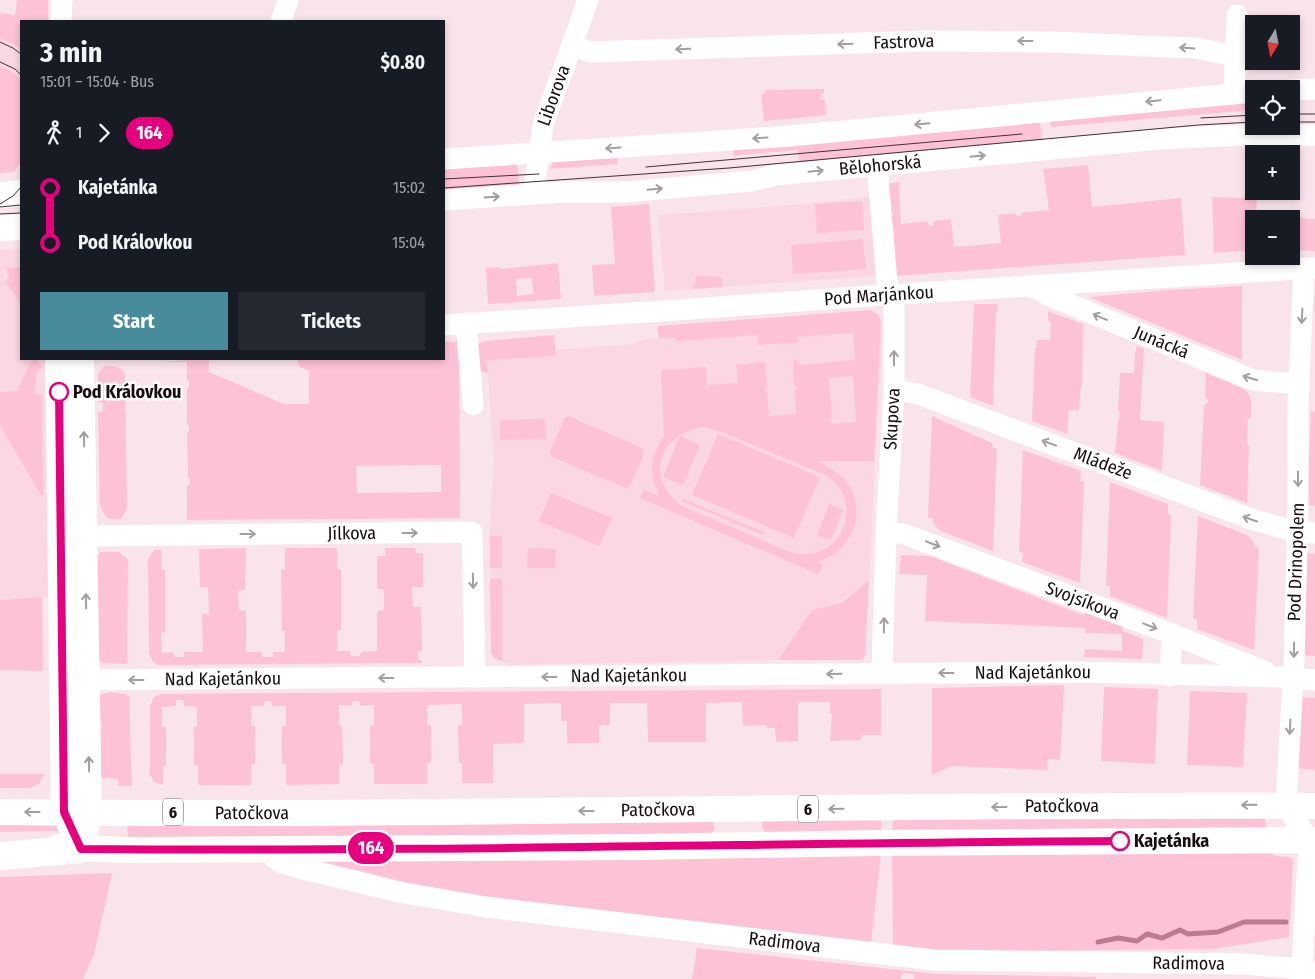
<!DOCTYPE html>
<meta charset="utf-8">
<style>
:root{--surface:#171b24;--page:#242831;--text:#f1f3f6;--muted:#9ea1a6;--accent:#488b9b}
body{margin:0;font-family:"Fira Sans Condensed",sans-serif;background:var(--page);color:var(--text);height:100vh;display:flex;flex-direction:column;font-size:19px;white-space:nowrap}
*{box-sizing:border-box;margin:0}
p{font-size:16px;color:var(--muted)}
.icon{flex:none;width:28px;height:28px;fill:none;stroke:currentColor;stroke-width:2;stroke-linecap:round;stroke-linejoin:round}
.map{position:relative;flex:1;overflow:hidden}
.sheet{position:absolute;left:20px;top:20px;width:425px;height:340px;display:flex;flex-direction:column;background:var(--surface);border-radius:0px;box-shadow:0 2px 8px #0003}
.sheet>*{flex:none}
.badge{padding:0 10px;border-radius:16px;font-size:18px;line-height:32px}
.needle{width:32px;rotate:190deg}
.controls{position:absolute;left:1245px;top:15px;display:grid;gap:10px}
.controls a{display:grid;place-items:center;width:55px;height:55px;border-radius:0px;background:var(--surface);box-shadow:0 2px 8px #0003;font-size:25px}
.map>.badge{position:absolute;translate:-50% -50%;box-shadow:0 0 0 2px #fff}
.legs{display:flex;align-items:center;gap:8px;height:55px;padding:0 20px;font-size:16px}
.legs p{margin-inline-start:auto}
.head{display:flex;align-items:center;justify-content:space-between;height:85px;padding:0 20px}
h1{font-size:28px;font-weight:700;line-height:38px}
.action{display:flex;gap:10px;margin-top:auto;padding:10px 20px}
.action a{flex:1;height:58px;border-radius:0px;background:var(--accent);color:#fff;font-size:20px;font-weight:700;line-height:58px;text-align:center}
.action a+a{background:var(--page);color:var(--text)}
ul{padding:0 20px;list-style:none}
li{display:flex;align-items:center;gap:18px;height:55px;font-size:19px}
li i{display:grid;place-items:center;width:8px;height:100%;margin:0 6px;background:currentColor}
li i::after{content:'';width:12px;height:12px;margin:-6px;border:4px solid;border-radius:50%;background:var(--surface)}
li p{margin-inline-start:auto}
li:first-child i{background:linear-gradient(#0000 50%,currentColor 0)}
li:last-child i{background:linear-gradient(currentColor 50%,#0000 0)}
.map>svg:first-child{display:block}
</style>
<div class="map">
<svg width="1315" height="979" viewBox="0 0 1315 979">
<rect width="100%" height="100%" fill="#fae4eb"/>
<g fill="#fbd7e2">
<polygon points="0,39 14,44 21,49 21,80 0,66"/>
<polygon points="873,196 877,276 665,291 658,215 807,204"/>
<polygon points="21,249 21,359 48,359 52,597 0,600 0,250"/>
<polygon points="882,330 869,580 842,603 812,610 778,660 510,665 495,658 492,652 490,531 494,460 487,360 556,355 556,350 636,344 636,341 643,341 643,339 659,338 669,337 669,339 676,338 676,340 757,335 758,345 797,343 797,337"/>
</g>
<g fill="#fec2d6" fill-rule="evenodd">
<polygon points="17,0 48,0 48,21 21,21 21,49 14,44 0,39 0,13 15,15"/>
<polygon points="0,66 12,72 21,80 21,165 19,165 14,172 0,173"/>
<polygon points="824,89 824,93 820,94 821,100 825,100 826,115 764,121 761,94 766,93 765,90"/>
<polygon points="1254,101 1254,110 1051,127 1050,120"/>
<polygon points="1040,121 1042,143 800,165 798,150 740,155 734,157 733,149"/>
<polygon points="617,158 618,164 550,169 553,162"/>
<polygon points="515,164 518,168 519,187 444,191 444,168"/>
<polygon points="1088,165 1092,207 1181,198 1185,255 894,276 885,184 899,182 901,224 928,221 929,226 934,226 934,221 951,219 954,247 1001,243 998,215 1016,213 1016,216 1021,215 1021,213 1049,210 1043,169"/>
<polygon points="1245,194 1257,194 1256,219 1254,219 1254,250 1214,253 1212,197 1244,198"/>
<polygon points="862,201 864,230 817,233 815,204"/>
<polygon points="649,204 655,292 594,296 592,265 615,264 611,207"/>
<polygon points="1299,218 1315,219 1315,251 1291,250 1291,240 1297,240"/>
<polygon points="863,239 866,269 793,274 791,245"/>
<path d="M 558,263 L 561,299 L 488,304 L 486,268 L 500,267 L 500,269 ZM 532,278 L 533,294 L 517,296 L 516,279 Z"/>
<polygon points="21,267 21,304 6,283 9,273 6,268"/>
<polygon points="695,276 721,277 723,287 693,289 693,284 696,283"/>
<polygon points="1242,286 1242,360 1089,297 1168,290"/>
<polygon points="974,304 998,304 997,312 996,312 993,406 970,397"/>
<path d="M 871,310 L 878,315 L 881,320 L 874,461 L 817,461 C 827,467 838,471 846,481 C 869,511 852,552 817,562 L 823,565 L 818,574 L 640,498 L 644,490 L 659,496 L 653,479 L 652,465 L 655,452 L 664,435 L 661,370 L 706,367 L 707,385 L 738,383 L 736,365 L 765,362 L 767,387 L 765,388 L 765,392 L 767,392 L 769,416 L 796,414 L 795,390 L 797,390 L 796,386 L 794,386 L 793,360 L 798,360 L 799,365 L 855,360 L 853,333 L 797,337 L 797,343 L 758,345 L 757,335 L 676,341 L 676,338 L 659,338 L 657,326 ZM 853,376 L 856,422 L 832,424 L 830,422 L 830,418 L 832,418 L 829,378 ZM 704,427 L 719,431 L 821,473 C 862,490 851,553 806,554 C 791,555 776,546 762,540 C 736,529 710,518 684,507 C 644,482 657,433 704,427 Z"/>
<polygon points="1048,311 1083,324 1082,387 1081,387 1079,410 1069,410 1067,434 1032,421 1035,348 1036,348 1037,340 1050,340 1051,324 1048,320"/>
<polygon points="554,335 556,356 487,360 488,373 479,370 475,349 479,343 487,341"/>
<path d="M 459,341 L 460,518 L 187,520 L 187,486 L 190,485 L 190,478 L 188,478 L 187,432 L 189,432 L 189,425 L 187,425 L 187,388 L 189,388 L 189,381 L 187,381 L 187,362 L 160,362 L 209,359 L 209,372 L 284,404 L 309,404 L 309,371 L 300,367 L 297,359 L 444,359 L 444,342 ZM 356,466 L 441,465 L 441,492 L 357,493 Z"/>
<polygon points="1137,346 1144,348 1140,420 1164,422 1162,471 1115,453 1118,420 1119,420 1120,411 1118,411 1120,373 1134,373 1135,353"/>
<polygon points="32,359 37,359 42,367 36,373 35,394 42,395 43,496 41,495 0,425 0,392 17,391"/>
<path d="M 104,366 C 113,366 120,365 125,374 L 127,509 L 121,519 C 106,521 105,517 100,505 L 98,412 L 103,411 L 103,403 L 98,402 L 98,373 Z"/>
<path d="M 1206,373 L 1242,388 C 1254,395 1251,406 1251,418 L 1248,418 L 1247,444 L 1249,445 L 1247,503 L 1200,485 L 1204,406 L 1208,402 L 1208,400 L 1205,398 Z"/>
<polygon points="1311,411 1315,412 1315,506 1307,505"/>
<polygon points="568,416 642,448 644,454 630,486 626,488 552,457 550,451 565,418"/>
<polygon points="932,416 992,443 993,448 997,448 993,551 941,531 935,526 932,518 928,518"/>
<polygon points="545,419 545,439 500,440 500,420"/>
<polygon points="718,434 820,477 794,538 692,495"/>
<polygon points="680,436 700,445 683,485 663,477"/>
<polygon points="1023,450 1081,471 1080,481 1084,481 1080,583 1022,562 1023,553 1019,552"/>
<polygon points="1110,482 1168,504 1168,514 1171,514 1167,618 1110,596 1110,586 1106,586"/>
<polygon points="551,493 612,518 599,546 539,521"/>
<polygon points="683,499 764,532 763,535 682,501"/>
<polygon points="829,504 843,510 831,540 817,535"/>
<polygon points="1198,516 1247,535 1253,541 1255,547 1259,548 1254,650 1197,629 1197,619 1193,619"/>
<rect x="490" y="536" width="12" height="32"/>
<polygon points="246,548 245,590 238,590 239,610 246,611 246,652 262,652 262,657 273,657 273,652 285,652 285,631 282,631 281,569 285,569 285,548 337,548 337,569 341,569 341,630 337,630 337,651 350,651 351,656 360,656 361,652 377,651 377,611 384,610 384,589 377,589 377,556 385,556 385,548 415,548 416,553 423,553 423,587 412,587 413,607 421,607 422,651 418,651 418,660 422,661 422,663 159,665 153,662 149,653 148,559 154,550 161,549 161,569 165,570 165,632 161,632 162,653 174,652 174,657 184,657 184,652 203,652 202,614 209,614 208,587 200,587 199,549"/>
<polygon points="528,548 556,549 555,568 527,568"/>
<polygon points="100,552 119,552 128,560 127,664 102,663 98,659 97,557"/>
<polygon points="1299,552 1315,554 1315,656 1301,655"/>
<polygon points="901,555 930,556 1083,615 1085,614 1086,610 1123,625 1123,631 1143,639 1142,659 1084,657 1085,649 1122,651 1122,634 1085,633 1085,628 925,621 927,575 899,574"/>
<polygon points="490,579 502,579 502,661 495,659 491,653"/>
<polygon points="869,580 865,656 862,659 857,660 778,660 812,610 842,603"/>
<polygon points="42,597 43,671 0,670 0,600"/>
<polygon points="1064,685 1060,760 1048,759 1047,770 952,766 932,775 932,688"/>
<polygon points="1104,687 1158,689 1155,764 1101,761"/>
<polygon points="881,689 881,735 862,735 861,740 830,741 832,714 830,714 830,702 798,702 798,741 776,742 775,728 767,728 767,725 743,726 742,702 706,703 706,742 648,742 647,703 610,703 610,725 599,725 599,743 567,743 567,721 561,721 561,703 524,704 524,743 493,744 493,783 462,783 462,763 459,763 458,725 462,725 462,704 427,705 427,725 431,725 431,763 427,763 427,784 374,784 374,764 370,763 370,726 374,725 374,705 360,705 359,701 352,701 352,705 339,705 339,725 342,726 343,764 339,764 339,784 286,785 286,764 282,764 282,726 286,726 286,706 272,706 271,701 264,701 264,706 251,706 251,726 255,726 255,764 251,765 251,785 198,785 198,765 194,765 194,727 197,727 197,707 184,706 183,700 176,700 176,706 162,707 162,727 166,727 166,765 163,765 163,785 154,782 150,775 150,706 154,697 162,694"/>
<polygon points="1190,691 1247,693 1243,767 1187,765"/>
<polygon points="110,692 125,694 129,696 132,786 119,786 118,779 96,777 96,734 102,728 101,721 96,718 96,699 101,694"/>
<polygon points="1299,697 1315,698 1315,770 1297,768"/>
<polygon points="0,774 44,774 39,784 29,788 0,788"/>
<polygon points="1265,817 1266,832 892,834 893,819"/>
<polygon points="881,818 881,834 766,834 762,827 763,820"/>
<polygon points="711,820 714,824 714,830 711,834 128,840 127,821"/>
<polygon points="0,825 58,825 59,831 0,832"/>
<polygon points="1266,851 1276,856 1289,857 1293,859 1289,937 1214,949 933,952 893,947 892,853"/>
<polygon points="881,854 871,944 445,892 303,857"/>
<polygon points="112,873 94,955 83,979 0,979 0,877"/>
<polygon points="697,948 937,974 1096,977 1096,979 914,979 915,974 903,973 900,979 692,979"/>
</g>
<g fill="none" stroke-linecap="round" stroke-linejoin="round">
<polyline stroke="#bc7b92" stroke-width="5" points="1098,942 1118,938 1137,941 1147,934 1162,938 1180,930 1188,934 1218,932 1244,922 1286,922"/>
<g stroke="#fff" stroke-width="21">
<polyline points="61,21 62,0"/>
<polyline points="281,21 288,0"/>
<path id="s1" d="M 573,46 L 591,52 L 925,41 L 1050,42 L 1194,48 L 1236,56"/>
<polyline points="1291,90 1315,89"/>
<polyline points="1234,92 1237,15"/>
<polyline points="444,159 790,136 1254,92"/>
<polyline points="877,165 887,282 894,306 894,390 886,531 882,674"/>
<path id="s2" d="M 536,194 L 535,182 L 543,125 L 588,0"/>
<path id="s3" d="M 444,200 L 563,192 L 625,192 L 752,181 L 776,175 L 1161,139 L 1242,135 L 1315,135"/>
<polyline points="1304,268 1298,405 1298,508 1294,661 1286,806 1309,840"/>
<path id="s4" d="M 1031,286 L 1050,296 L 1253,380 L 1299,384"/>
<polyline points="466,323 473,405"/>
<path id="s5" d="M 444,325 L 663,311 L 869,296 L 1315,268"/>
<path id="s6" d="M 894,390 L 918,394 L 1254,520 L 1286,529 L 1315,533"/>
<path id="s7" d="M 886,531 L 904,534 L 1172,634 L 1266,672"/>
<path id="s8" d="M 68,533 L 86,536 L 472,532 L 475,677"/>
<polyline points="1170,676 1172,634"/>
<path id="s9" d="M 71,680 L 1077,672 L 1278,677 L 1315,680"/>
<path id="s10" d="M 274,858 L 282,863 L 299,868 L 399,892 L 486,907 L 884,954 L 933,960 L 1243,964 L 1302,969 L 1315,973"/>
<polyline points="1302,969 1309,840"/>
</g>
<g stroke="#fff" stroke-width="26">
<polyline points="0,195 21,193"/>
<polyline points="0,228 21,227"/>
<polyline points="58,359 64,812 72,829"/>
<polyline points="81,359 89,813 86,829"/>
<path id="s11" d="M 0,812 C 438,817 877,803 1315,806"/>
<polyline points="58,847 125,850 639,847 872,843 1315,840"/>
</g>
<polyline stroke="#fff" stroke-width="28" points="0,856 81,849"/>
<g stroke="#3f3136" stroke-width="1">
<polyline points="0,42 13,48 21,54"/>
<polyline points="0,62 15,69 21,75"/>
<polyline points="1291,114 1315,114"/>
<polyline points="1201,118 1254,115"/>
<polyline points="1291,122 1315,122"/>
<polyline points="646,167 1022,134"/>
<polyline points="444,179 539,174"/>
<polyline points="444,188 729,168 1198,125 1254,122"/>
<polyline points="0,204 13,196 21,187"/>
<polyline points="0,207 21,205"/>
<polyline points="0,214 21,213"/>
</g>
</g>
<defs><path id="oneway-shaft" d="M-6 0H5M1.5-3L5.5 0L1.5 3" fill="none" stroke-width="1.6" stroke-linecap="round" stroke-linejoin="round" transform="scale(1.25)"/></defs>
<g stroke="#a39ea0">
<use href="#oneway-shaft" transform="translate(1025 41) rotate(-180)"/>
<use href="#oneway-shaft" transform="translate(845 44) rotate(178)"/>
<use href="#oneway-shaft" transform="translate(1187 48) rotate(-176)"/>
<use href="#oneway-shaft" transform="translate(683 49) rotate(178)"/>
<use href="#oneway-shaft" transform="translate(1153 101) rotate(174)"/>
<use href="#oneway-shaft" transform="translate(922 124) rotate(175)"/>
<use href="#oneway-shaft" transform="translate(760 138) rotate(176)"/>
<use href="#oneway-shaft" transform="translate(613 148) rotate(176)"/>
<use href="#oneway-shaft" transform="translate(978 156) rotate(-6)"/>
<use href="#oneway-shaft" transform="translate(816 171) rotate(-6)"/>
<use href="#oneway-shaft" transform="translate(655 189) rotate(-5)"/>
<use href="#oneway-shaft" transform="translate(492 197) rotate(-4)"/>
<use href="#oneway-shaft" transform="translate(1302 316) rotate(93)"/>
<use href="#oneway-shaft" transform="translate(1100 317) rotate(-157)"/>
<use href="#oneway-shaft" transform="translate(894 358) rotate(-90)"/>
<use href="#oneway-shaft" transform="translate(1250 378) rotate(-163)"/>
<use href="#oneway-shaft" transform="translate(84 439) rotate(-91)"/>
<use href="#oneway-shaft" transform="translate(1049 443) rotate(-159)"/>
<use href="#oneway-shaft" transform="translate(1298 479) rotate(90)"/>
<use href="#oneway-shaft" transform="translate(1250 519) rotate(-161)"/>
<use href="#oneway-shaft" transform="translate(410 533)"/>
<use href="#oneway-shaft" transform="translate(248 534)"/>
<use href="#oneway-shaft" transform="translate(933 544) rotate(21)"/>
<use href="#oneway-shaft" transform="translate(473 581) rotate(89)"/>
<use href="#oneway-shaft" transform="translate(86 601) rotate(-91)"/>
<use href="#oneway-shaft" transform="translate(884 625) rotate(-89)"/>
<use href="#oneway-shaft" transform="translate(1150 626) rotate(21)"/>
<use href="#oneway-shaft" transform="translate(1294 650) rotate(91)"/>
<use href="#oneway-shaft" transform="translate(946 673) rotate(180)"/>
<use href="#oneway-shaft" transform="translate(834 674) rotate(179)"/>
<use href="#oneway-shaft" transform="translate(549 677) rotate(180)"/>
<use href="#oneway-shaft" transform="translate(386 678) rotate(180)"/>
<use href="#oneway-shaft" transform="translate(136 680) rotate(180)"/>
<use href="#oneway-shaft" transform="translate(1290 727) rotate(93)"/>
<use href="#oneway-shaft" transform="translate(89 764) rotate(-91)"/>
<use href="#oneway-shaft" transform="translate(1249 805) rotate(179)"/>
<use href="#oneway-shaft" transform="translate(999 807) rotate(180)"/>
<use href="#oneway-shaft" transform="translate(836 809) rotate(179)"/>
<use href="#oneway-shaft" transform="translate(586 811) rotate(180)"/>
<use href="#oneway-shaft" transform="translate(32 812) rotate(180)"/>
</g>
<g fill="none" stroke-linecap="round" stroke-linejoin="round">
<defs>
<path id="line-1" d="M 59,392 L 64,812 L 81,849 C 428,852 774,843 1120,841"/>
</defs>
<use href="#line-1" stroke="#fff" stroke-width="11"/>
<use href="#line-1" stroke="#e6007e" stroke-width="8"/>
</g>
<g fill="#fff" stroke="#e6007e" stroke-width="2.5">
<circle cx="59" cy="392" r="9"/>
<circle cx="1120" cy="841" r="9"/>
</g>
<g text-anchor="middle" stroke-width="5" stroke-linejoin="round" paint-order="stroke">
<g fill="#fff" stroke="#5e5658" stroke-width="1">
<rect x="798" y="795.5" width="20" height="27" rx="4"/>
<rect x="163" y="798.5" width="20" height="27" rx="4"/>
</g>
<g font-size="16" font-weight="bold" fill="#190d11">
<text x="808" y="815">6</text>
<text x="173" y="818">6</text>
</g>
<g font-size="18" fill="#190d11" stroke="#fff">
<text dy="6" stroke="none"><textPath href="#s1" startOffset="332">Fastrova</textPath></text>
<text dy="6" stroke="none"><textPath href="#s2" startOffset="101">Liborova</textPath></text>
<text dy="6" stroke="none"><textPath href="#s3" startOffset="438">Bělohorská</textPath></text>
<text dy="6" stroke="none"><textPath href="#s5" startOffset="436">Pod Marjánkou</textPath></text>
<text dy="6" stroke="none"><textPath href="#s4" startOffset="142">Junácká</textPath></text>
<text transform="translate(892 419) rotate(-87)" y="6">Skupova</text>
<text dy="6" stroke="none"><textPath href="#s6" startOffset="222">Mládeže</textPath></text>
<text dy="6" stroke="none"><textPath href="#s8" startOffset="284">Jílkova</textPath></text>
<text transform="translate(1296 562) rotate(-88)" y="6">Pod Drinopolem</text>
<text dy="6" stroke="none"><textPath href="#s7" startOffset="209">Svojsíkova</textPath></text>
<text dy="6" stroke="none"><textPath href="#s9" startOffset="962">Nad Kajetánkou</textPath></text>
<text dy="6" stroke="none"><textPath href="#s9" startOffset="558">Nad Kajetánkou</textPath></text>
<text dy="6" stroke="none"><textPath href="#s9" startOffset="152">Nad Kajetánkou</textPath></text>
<text dy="6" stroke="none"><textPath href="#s11" startOffset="1062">Patočkova</textPath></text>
<text dy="6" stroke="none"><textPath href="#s11" startOffset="658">Patočkova</textPath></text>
<text dy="6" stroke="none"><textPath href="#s11" startOffset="252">Patočkova</textPath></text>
<text dy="6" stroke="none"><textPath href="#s10" startOffset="519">Radimova</textPath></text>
<text dy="6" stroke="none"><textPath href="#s10" startOffset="924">Radimova</textPath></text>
</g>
<g font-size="18" font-weight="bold" fill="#190d11" stroke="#fff" text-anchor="start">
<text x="73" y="398">Pod Královkou</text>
<text x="1134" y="847">Kajetánka</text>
</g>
</g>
</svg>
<div class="controls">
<a><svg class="needle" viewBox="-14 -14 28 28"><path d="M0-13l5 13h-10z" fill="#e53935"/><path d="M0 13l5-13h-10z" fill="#9ea1a6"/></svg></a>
<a><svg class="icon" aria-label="locate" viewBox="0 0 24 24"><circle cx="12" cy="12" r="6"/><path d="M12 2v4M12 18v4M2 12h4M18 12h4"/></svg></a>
<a>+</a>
<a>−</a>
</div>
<b class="badge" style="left:371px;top:848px;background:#e6007e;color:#fff">164</b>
<section class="sheet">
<div class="head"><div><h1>3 min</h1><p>15:01 – 15:04 · Bus</p></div><b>$0.80</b></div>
<div class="legs"><svg class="icon" aria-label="walk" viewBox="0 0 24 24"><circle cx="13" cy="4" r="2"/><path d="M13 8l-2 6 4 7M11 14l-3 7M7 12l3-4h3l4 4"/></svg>1<svg class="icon" aria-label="forward" viewBox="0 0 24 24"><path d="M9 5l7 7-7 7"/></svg><b class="badge" style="background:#e6007e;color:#fff">164</b></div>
<ul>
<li><i style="color:#e6007e"></i><b>Kajetánka</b><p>15:02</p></li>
<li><i style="color:#e6007e"></i><b>Pod Královkou</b><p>15:04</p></li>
</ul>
<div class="action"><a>Start</a><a>Tickets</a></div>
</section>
</div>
